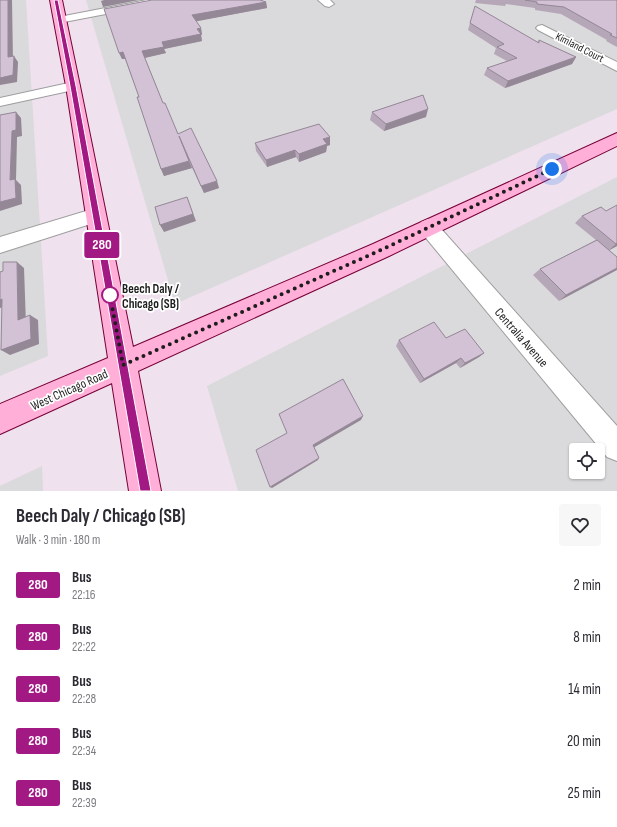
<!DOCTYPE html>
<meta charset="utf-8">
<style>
:root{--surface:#fff;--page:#f7f7f7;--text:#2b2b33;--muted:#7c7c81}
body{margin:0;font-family:"Sofia Sans Condensed",sans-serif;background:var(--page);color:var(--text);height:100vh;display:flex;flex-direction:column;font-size:15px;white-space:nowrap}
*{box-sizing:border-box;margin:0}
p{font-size:13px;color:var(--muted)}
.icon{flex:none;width:22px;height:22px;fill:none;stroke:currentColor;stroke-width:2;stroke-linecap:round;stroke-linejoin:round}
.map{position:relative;height:491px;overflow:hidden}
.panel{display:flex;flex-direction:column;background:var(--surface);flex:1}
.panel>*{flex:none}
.badge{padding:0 8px;border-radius:3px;font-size:14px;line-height:26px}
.tools{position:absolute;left:569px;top:443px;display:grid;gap:8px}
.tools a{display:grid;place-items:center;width:36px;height:36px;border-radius:4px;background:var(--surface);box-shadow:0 1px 3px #0004;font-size:20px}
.you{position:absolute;width:20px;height:20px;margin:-10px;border:3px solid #fff;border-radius:50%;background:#1a73e8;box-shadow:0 0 0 6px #1a73e833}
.map>.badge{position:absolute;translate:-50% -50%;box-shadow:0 0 0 2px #fff}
.round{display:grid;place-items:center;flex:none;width:42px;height:42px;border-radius:4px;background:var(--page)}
.summary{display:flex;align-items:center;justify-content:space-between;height:68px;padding:0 16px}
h1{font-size:19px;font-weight:700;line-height:30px}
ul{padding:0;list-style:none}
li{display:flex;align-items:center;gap:12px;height:52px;padding:0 16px}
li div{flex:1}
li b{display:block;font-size:15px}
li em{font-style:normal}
li .badge{min-width:44px;font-weight:700;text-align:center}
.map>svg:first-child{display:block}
</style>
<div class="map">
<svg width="617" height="491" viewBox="0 0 617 491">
<rect width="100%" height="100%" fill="#efe1ee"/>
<g fill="#dad9db" fill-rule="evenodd">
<polygon points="0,0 26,0 48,356 0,376"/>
<polygon points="86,0 617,0 617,109 175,304"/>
<path d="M 617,177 L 617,491 L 238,491 L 207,386 ZM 576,450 L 598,450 L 598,472 L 576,472 Z"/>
<polygon points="42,466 43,491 0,491 0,486"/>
</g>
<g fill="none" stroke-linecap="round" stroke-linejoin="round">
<defs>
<g id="street">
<polygon points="147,0 168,0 163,3 59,23 54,20 59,17"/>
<polygon points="318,0 330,0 334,4 329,7 325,6"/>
<polygon points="542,25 617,62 617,71 538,30 536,28 538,26"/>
<polygon points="73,82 78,83 80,86 78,89 0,106 0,98"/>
<polygon points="96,208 103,210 105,215 103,220 0,253 0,237"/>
<polygon points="428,219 435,222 617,426 617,461 607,457 421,232 418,227 421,222"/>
</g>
<polygon id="secondary" points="50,0 62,0 80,86 133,347 373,244 617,133 617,146 389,256 138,371 161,491 129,491 112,383 0,434 0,404 108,358 66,86"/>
</defs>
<use href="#street" stroke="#9e9e9e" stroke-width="2"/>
<use href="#secondary" stroke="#770036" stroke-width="2"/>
<use href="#street" fill="#fff" fill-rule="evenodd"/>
<use href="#secondary" fill="#ffafd8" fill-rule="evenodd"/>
</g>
<g fill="#b5a6b8">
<polygon points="476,0 617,0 617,47 606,41 607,40 561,14 535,10 535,8 506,4 505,6 475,3"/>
<polygon points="266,2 267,8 196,21 201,28 202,35 201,35 202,41 164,49 166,53 145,58 163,103 178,134 219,188 204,193 186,155 192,168 164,176 161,169 139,97 125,59 122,59 104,9"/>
<polygon points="473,12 538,42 539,40 576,57 572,64 505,88 484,75 487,68 507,61 494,54 496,48 468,30"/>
<polygon points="372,112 426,117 384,131 370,120"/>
<polygon points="255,143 330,145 327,146 326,152 299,162 296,157 267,167 256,151"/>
<polygon points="601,207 617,246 609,250 617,257 559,301 533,275 540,269 596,240 575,223 582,216"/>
<polygon points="446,338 484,353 479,357 460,368 456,363 420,383 396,346 399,340"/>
</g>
<g fill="#948796">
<polygon points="8,0 12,0 13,63 8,57"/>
<polygon points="104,0 139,0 103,7 101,1"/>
<polygon points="266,2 267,8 193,22 192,15"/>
<polygon points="201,28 202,35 201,35 202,41 164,49 166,53 144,58 142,51 162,42 197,29"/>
<polygon points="123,52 126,59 122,59 119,53"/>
<polygon points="14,56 18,62 17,82 0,85 0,78"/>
<polygon points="576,57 572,64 505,88 508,81"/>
<polygon points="428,109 426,117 384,131 386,124"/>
<polygon points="16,112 21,118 22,136 17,137 16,180 21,185 22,204 0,211 0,202 10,180 12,131"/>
<polygon points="330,137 330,145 327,146 326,152 299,162 299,154 323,139"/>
<polygon points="295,150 296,157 267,167 266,160"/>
<polygon points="189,161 192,168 164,176 161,169"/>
<polygon points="217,181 219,188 204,193 201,186"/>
<polygon points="187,197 196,221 164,232 160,225"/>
<polygon points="617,243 617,246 608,251 616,244"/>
<polygon points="17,262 24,268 26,325 18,320"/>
<polygon points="617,268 617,270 559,301 566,295"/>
<polygon points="2,299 10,305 0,308 0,300"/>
<polygon points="30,315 38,320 39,344 10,355 1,350"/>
<polygon points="484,353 479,357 460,368 465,363"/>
<polygon points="461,358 456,363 420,383 424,379"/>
<polygon points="363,416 361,420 313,448 313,445"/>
<polygon points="319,458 318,460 272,488 270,487"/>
</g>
<g fill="#d3c1d6" stroke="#948796">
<polygon points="0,0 8,0 8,57 14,56 13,75 0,78"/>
<polygon points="152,0 260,0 266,2 192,15 201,28 197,29 201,34 162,42 164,47 142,51 163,103 165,103 178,134 191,128 217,181 201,186 179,136 189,161 161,169 137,97 139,97 123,52 119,53 104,9"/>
<polygon points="525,0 617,0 617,38 610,35 612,34 564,7 537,4 537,2"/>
<polygon points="475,6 539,43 539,40 576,57 508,81 487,68 517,58 497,47 504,44 470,23"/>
<polygon points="423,95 428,109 386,124 372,112"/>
<polygon points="16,112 16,130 12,131 10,180 15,179 16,198 0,202 0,115"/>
<polygon points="319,124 330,137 323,139 327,144 299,154 295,150 266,160 255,143"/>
<polygon points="187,197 193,214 160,225 155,207"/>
<polygon points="617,205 617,243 616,244 582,216 601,207 606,211"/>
<polygon points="597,240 617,257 617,268 566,295 540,269"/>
<polygon points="3,262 17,262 18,320 30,315 31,339 1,350 2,299 0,300 0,272 3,271"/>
<polygon points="434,322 446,338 465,329 484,353 465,363 461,358 424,379 399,340"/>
<polygon points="343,379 363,416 313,445 319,458 270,487 256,450 287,433 279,414"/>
</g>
<polygon fill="#a31984" stroke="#fff" points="54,0 58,0 76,86 151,491 140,491 70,86"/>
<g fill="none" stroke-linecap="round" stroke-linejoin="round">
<polyline stroke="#1d1d1d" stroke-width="4" stroke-dasharray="0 7.2" points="110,295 123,365 381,250 552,169"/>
</g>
<circle fill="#fff" stroke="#a31984" stroke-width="2" cx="110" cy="295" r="8"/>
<g text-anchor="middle" stroke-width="3.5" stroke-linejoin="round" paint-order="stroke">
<g font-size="11" fill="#1d1d1d" stroke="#fff">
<text transform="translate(580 47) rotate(27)" y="4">Kimland Court</text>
</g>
<g font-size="13" font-weight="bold" fill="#1d1d1d" stroke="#fff" text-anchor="start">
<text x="122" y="293">Beech Daly /<tspan x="122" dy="15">Chicago (SB)</tspan></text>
</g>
<g font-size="13" fill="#1d1d1d" stroke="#fff">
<text transform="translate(522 337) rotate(49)" y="5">Centralia Avenue</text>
<text transform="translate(69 389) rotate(-24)" y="5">West Chicago Road</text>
</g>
</g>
</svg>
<div class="tools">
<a><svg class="icon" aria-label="locate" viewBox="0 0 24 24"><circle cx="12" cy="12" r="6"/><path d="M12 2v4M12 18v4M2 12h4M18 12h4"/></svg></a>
</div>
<div class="you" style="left:552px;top:169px"></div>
<b class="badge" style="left:102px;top:245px;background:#a31984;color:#fff">280</b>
</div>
<section class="panel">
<div class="summary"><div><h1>Beech Daly / Chicago (SB)</h1><p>Walk · 3 min · 180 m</p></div><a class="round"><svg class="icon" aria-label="heart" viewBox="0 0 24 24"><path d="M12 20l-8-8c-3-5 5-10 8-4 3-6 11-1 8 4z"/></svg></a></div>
<ul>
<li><span class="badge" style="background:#a31984;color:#fff">280</span><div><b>Bus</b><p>22:16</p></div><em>2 min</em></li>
<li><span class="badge" style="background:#a31984;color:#fff">280</span><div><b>Bus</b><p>22:22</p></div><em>8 min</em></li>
<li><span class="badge" style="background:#a31984;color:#fff">280</span><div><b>Bus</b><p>22:28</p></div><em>14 min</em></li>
<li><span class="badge" style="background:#a31984;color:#fff">280</span><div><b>Bus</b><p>22:34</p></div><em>20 min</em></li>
<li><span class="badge" style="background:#a31984;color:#fff">280</span><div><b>Bus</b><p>22:39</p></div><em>25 min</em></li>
</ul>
</section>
